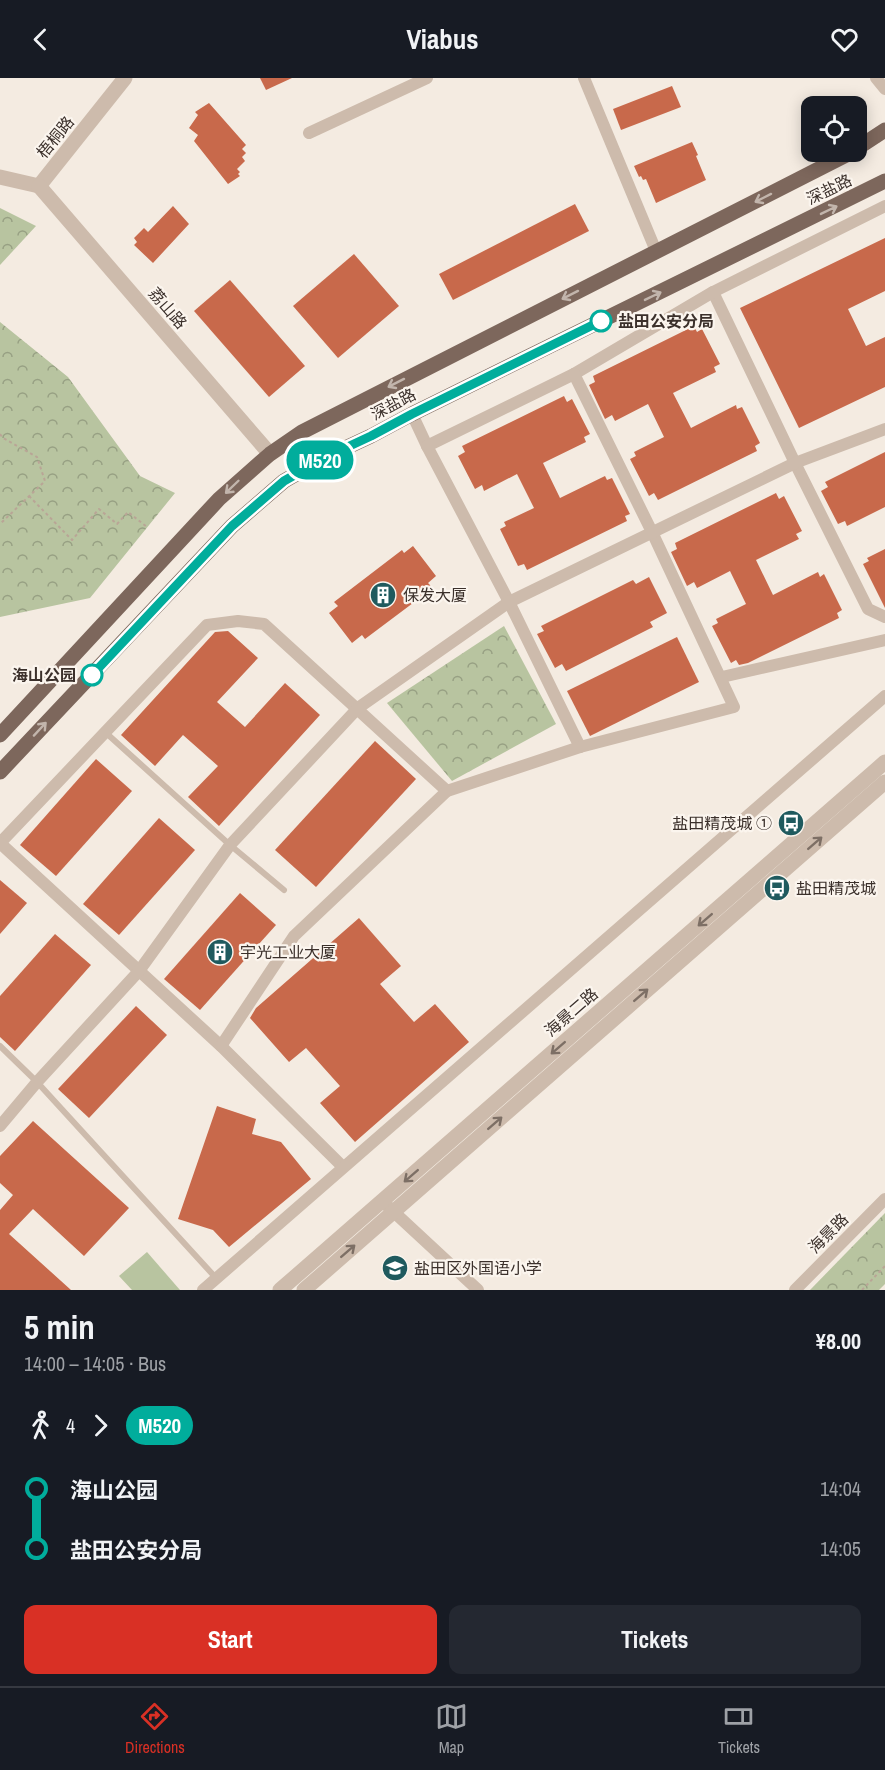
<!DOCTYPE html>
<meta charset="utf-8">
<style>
:root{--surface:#171b24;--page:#242831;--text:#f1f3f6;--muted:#9ea1a6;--line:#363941;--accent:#d93025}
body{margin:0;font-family:"Archivo Narrow","Noto Sans SC",sans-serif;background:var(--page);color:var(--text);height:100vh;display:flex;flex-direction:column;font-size:22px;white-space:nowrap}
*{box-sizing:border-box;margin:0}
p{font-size:20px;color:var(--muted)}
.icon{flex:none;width:33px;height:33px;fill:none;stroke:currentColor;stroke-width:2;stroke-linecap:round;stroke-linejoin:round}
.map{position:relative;height:1212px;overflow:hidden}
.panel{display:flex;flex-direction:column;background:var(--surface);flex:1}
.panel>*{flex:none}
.badge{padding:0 12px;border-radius:20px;font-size:21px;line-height:39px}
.fabs{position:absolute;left:801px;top:18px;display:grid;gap:12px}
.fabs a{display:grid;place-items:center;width:66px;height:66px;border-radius:12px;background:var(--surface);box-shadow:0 3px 15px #0003;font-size:30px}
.map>.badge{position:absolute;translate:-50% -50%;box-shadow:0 0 0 3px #fff}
.legs{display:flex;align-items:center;gap:9px;height:66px;padding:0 24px;font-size:20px}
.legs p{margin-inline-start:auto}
.overview{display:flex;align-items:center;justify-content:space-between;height:102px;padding:0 24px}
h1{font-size:33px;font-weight:800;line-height:45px}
.button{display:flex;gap:12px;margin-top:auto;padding:12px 24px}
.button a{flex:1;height:69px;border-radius:12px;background:var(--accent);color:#fff;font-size:24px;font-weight:800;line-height:69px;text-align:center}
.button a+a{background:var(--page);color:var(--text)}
ul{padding:0 24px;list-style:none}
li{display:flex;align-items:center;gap:21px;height:60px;font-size:22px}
li i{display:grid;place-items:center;width:9px;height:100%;margin:0 8px;background:currentColor}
li i::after{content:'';width:15px;height:15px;margin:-8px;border:4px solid;border-radius:50%;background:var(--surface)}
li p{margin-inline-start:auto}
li:first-child i{background:linear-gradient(#0000 50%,currentColor 0)}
li:last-child i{background:linear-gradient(currentColor 50%,#0000 0)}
header{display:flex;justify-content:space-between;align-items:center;height:78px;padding:0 24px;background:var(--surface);font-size:27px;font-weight:800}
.menu{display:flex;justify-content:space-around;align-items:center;height:84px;border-top:2px solid var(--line);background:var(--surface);font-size:16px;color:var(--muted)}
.menu a{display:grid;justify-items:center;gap:3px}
.menu .on{color:var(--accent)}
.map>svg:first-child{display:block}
</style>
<header><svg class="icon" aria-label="back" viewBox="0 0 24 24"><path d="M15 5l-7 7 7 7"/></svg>Viabus<svg class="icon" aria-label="heart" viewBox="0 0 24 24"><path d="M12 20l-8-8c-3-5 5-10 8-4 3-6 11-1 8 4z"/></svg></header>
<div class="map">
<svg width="885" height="1212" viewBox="0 0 885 1212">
<defs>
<pattern id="forest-crowns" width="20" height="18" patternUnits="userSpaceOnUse" patternTransform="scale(1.5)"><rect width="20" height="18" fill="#b8c4a0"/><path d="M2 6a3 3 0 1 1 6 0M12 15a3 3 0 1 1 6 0" fill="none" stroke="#97a083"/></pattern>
</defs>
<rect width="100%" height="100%" fill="#f4ebe1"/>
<g fill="url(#forest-crowns)">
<polygon points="0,130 36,148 0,187"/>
<polygon points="0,244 68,299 140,398 175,415 90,520 0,539"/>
<polygon points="504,548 556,646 452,703 387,625"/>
<polygon points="885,1135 885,1206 879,1212 810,1212"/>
</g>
<polygon fill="#b8c4a0" points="147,1174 180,1212 132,1212 119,1198"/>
<g fill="#c8694b">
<polygon points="260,0 292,0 266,12"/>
<polygon points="672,8 681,29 621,52 613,31"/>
<polygon points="209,25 246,67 242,71 246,75 242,79 245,83 237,91 240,94 238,96 240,98 228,106 194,63 198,57 189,50 198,37 195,34"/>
<polygon points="692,64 698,77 696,78 706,102 656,125 646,101 643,102 641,98 639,99 634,88"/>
<polygon points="575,126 589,153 453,222 439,196"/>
<polygon points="173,128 189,146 153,185 134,167 137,164 134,160 144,150 148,154"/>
<polygon points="885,160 885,213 848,231 866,268 885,259 885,309 799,350 740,230"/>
<polygon points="354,176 399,228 338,280 293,228"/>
<polygon points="230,202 305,288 269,319 194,233"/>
<polygon points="694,248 697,254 702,251 720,286 714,289 716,294 673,315 691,350 736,327 737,331 742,329 760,365 755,368 757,373 658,422 654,415 649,418 630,381 636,378 634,374 664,359 648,326 615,343 612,337 605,341 589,307 595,304 593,298"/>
<polygon points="564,318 567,324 572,321 590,356 584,359 586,364 543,385 560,420 605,398 607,402 612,400 630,436 625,438 627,443 527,492 524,486 518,488 500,451 506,448 504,444 534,430 517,396 484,413 482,407 475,411 458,378 465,374 462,368"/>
<polygon points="885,374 885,429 847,448 845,443 838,446 821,413 828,409 825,404"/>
<polygon points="776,415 779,421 784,418 802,453 796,456 799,461 756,482 773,517 818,494 820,499 824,496 842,532 837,535 839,540 748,585 739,587 736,582 731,585 712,548 718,545 716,541 746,526 730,493 697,510 694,504 687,508 671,474 677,471 675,465"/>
<polygon points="413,468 436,498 428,505 433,510 365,561 362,557 352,565 329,535 338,528 334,524 402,472 404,475"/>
<polygon points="885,471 885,530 863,486 869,483 867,480"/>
<polygon points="649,499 667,535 650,544 653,549 566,593 562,586 555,590 537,556 544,553 541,548 633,502 636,506"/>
<polygon points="228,553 258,580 217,624 245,649 285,605 320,637 219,748 188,719 218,688 183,657 155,688 121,657 215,554"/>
<polygon points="677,559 699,604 590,658 567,613"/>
<polygon points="375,663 416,701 316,809 275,772"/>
<polygon points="96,681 132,713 56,798 20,767"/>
<polygon points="159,740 195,772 119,857 83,826"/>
<polygon points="0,802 27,825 0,856"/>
<polygon points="240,815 276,847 200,932 164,901"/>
<polygon points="359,840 401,888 380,906 414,944 435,926 469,964 355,1064 320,1025 340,1008 306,970 289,984 250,940 256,930"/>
<polygon points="55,856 91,887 15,973 0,959 0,918"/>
<polygon points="136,928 167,957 89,1040 58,1011"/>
<polygon points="217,1028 256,1041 252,1056 281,1064 311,1101 229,1169 213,1152 178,1141"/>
<polygon points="33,1043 129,1130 84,1178 33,1131 9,1156 71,1212 0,1212 0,1132 13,1117 0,1105 0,1078"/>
</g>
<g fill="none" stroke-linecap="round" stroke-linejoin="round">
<g stroke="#b9a596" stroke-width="2" stroke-dasharray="3 3" stroke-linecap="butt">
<polyline points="0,356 3,360 37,379 45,403 0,446"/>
<polyline points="29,418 72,462 99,431 117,446 128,434 147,449"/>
<polyline points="862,1212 885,1188"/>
</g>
<g stroke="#cdbbac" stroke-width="6">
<polyline points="105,654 230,767 284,812"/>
<polyline points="0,968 37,1004 216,1200"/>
</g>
<g stroke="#cdbbac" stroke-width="12">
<polyline points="584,0 656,173"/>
<polyline points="876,0 885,11"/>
<polyline points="309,55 427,0"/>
<polyline points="713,214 795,385 868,531 885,539"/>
<polyline points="412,336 427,368 509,524 580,669"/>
<polyline points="427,368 574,296 713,214 885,128"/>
<polyline points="722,599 885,562"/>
<polyline points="0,765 207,547 238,543 264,546 447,713"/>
<polyline points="0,765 221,968 342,1088"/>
<polyline points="221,968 294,858 447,713 580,669 734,629 652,454 574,296"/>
<polyline points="0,1048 37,1004 139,893 230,767 358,630 509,524 795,385 885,351"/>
<polyline points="382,1123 478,1212"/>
<polyline points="203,1212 885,618"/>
<polyline points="795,1212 885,1121"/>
</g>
<g stroke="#cdbbac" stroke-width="15">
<polyline points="0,99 39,108 125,0"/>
<polyline points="39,108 270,376"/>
<polyline points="280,1212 885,684"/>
<polyline points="304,1212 885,704"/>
</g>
<g stroke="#7d675c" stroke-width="15">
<polyline points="856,71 885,52"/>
<polyline points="0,657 219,421 270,376 302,354 852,74"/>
<polyline points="0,694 232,448 284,403 326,379 371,358 412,336 885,103"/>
</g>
</g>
<defs><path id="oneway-shaft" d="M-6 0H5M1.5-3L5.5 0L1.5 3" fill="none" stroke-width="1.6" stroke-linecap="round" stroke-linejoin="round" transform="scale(1.5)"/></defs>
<g stroke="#c2b5ac">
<use href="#oneway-shaft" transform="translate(763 120) rotate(153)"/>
<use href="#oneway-shaft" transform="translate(829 132) rotate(-26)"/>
<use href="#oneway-shaft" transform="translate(570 217) rotate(153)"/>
<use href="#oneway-shaft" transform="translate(653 218) rotate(-26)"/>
<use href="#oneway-shaft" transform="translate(396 305) rotate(153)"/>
<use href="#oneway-shaft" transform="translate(232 409) rotate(136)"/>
<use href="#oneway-shaft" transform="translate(40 651) rotate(-47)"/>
</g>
<g stroke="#7d6f65">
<use href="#oneway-shaft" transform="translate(815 765) rotate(-41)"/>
<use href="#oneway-shaft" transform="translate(705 842) rotate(139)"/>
<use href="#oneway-shaft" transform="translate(641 917) rotate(-41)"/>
<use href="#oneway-shaft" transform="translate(558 970) rotate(139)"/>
<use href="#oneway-shaft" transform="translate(495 1045) rotate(-41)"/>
<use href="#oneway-shaft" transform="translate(411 1098) rotate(139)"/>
<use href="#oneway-shaft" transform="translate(348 1173) rotate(-41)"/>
</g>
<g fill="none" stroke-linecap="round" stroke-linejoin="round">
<defs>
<polyline id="line-1" points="92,597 232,448 284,403 326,379 371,358 412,336 601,243"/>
</defs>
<use href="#line-1" stroke="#fff" stroke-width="14"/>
<use href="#line-1" stroke="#01ad9c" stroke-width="9"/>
</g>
<defs>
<symbol id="building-disc" viewBox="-11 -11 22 22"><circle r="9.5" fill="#1f5a5e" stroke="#fbf5ee"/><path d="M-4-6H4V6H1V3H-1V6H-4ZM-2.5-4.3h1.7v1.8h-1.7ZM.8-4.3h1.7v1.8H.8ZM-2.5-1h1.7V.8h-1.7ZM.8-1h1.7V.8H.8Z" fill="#fff"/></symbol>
<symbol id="bus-disc" viewBox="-11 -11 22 22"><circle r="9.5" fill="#1f5a5e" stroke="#fbf5ee"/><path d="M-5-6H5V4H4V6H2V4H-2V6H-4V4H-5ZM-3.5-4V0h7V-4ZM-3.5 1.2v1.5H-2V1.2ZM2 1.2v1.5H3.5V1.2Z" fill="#fff"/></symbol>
<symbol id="school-disc" viewBox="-11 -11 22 22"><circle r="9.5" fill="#1f5a5e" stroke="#fbf5ee"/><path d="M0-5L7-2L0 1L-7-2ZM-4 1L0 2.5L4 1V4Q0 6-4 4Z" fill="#fff"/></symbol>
</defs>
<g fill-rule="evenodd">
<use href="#building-disc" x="368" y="502" width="30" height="30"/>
<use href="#bus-disc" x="776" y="730" width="30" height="30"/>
<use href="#bus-disc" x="762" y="795" width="30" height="30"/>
<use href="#building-disc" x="205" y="859" width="30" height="30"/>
<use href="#school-disc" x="380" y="1175" width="30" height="30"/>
</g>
<g fill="#fff" stroke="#01ad9c" stroke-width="3">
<circle cx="601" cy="243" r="10"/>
<circle cx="92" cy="597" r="10"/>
</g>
<g text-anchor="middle" stroke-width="4.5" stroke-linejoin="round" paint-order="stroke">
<g font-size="16" fill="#3b302b" stroke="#fbf5ee">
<text transform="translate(55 59) rotate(-51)" y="6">梧桐路</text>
<text transform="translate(829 111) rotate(-26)" y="6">深盐路</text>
<text transform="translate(168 230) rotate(49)" y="6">荔山路</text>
<text transform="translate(393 326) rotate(-28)" y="6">深盐路</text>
<text transform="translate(571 934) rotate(-41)" y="6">海景二路</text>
<text transform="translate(828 1155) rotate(-45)" y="6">海景路</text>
</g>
<g font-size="16" font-weight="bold" fill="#3b302b" stroke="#fbf5ee" text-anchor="start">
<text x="618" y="249">盐田公安分局</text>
<text x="76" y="603" text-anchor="end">海山公园</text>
</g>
<g font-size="16" fill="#3b302b" stroke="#fbf5ee" text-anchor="start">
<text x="403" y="523">保发大厦</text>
<text x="772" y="751" text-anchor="end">盐田精茂城 ①</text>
<text x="796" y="816">盐田精茂城</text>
<text x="240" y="880">宇光工业大厦</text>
<text x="414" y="1196">盐田区外国语小学</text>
</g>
</g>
</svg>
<div class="fabs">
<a><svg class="icon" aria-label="locate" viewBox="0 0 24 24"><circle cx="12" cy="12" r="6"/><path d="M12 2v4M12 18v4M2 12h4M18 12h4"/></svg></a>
</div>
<b class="badge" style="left:320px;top:382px;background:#01ad9c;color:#fff">M520</b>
</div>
<section class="panel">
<div class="overview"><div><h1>5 min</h1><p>14:00 – 14:05 · Bus</p></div><b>¥8.00</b></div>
<div class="legs"><svg class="icon" aria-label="walk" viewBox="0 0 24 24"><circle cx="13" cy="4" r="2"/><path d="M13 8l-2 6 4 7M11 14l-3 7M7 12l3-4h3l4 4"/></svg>4<svg class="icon" aria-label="forward" viewBox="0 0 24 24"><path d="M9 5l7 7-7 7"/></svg><b class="badge" style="background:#01ad9c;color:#fff">M520</b></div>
<ul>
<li><i style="color:#01ad9c"></i><b>海山公园</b><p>14:04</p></li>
<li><i style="color:#01ad9c"></i><b>盐田公安分局</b><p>14:05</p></li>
</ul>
<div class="button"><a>Start</a><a>Tickets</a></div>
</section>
<nav class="menu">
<a class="on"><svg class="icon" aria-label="directions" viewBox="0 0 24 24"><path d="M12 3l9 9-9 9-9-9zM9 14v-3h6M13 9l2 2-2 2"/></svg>Directions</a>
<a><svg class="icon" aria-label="map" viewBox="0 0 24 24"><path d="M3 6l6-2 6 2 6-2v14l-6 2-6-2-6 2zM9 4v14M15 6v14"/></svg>Map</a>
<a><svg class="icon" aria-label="tickets" viewBox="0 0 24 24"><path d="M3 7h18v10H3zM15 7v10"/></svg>Tickets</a>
</nav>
